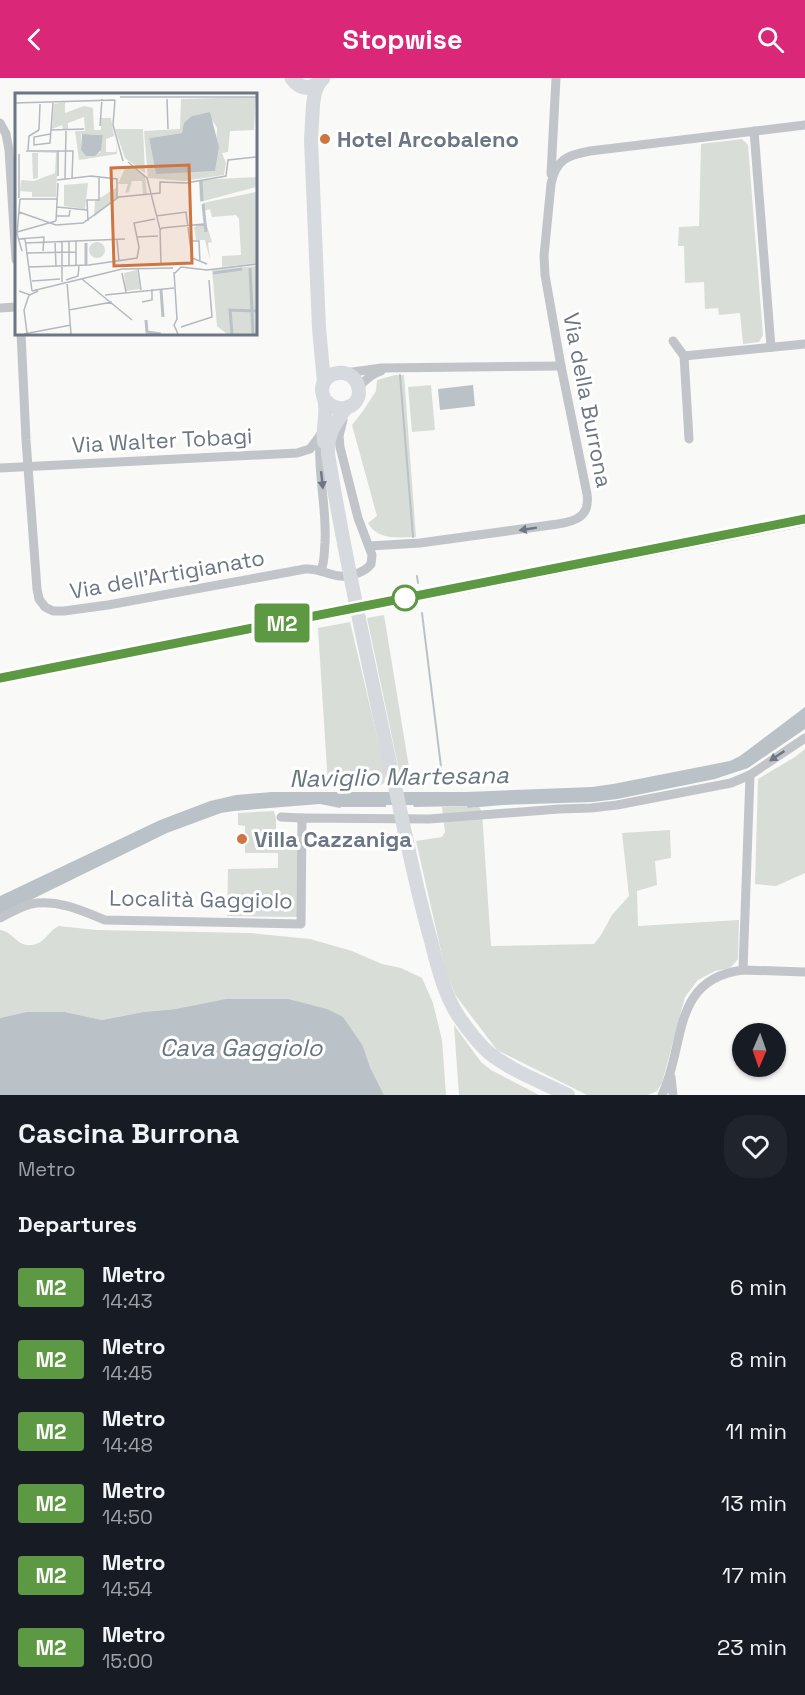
<!DOCTYPE html>
<meta charset="utf-8">
<style>
:root{--surface:#171b24;--page:#20242c;--text:#f1f3f6;--muted:#9ea1a6;--accent:#db2777}
body{margin:0;font-family:"Space Grotesk",sans-serif;background:var(--page);color:var(--text);height:100vh;display:flex;flex-direction:column;font-size:22px;white-space:nowrap}
*{box-sizing:border-box;margin:0}
p{font-size:20px;color:var(--muted)}
.icon{flex:none;width:33px;height:33px;fill:none;stroke:currentColor;stroke-width:2;stroke-linecap:round;stroke-linejoin:round}
.map{position:relative;height:1017px;overflow:hidden}
.details{display:flex;flex-direction:column;background:var(--surface);flex:1}
.details>*{flex:none}
.badge{padding:0 12px;border-radius:4px;font-size:21px;line-height:39px}
.needle{width:39px;rotate:182deg}
.fabs{position:absolute;left:732px;top:945px;display:grid;gap:12px}
.fabs a{display:grid;place-items:center;width:54px;height:54px;border-radius:50%;background:var(--surface);box-shadow:0 2px 4px #0004;font-size:30px}
.map>.badge{position:absolute;translate:-50% -50%;box-shadow:0 0 0 3px #fff}
h2{padding:0 18px;font-size:22px;line-height:54px}
.round{display:grid;place-items:center;flex:none;width:63px;height:63px;border-radius:24px;background:var(--page)}
.headline{display:flex;align-items:center;justify-content:space-between;height:102px;padding:0 18px}
h1{font-size:28px;font-weight:700;line-height:45px}
ul{padding:0;list-style:none}
li{display:flex;align-items:center;gap:18px;height:72px;padding:0 18px}
li div{flex:1}
li b{display:block;font-size:22px}
li em{font-style:normal}
li .badge{min-width:66px;font-weight:700;text-align:center}
header{display:flex;justify-content:space-between;align-items:center;height:78px;padding:0 18px;background:var(--accent);color:#fff;font-size:27px;font-weight:700}
.map>svg:first-child{display:block}
</style>
<header><svg class="icon" aria-label="back" viewBox="0 0 24 24"><path d="M15 5l-7 7 7 7"/></svg>Stopwise<svg class="icon" aria-label="search" viewBox="0 0 24 24"><circle cx="10" cy="10" r="6"/><path d="M15 15l6 6"/></svg></header>
<div class="map">
<svg width="805" height="1017" viewBox="0 0 805 1017">
<rect width="100%" height="100%" fill="#f9f9f7"/>
<g fill="#d8ddd7">
<polygon points="742,61 748,67 763,257 759,264 743,266 740,235 719,237 718,230 705,231 704,204 685,205 684,168 678,168 679,149 699,148 701,66"/>
<path d="M 395,297 L 404,297 L 416,459 C 398,459 378,463 368,445 L 377,438 L 352,347 L 363,333 L 376,313 L 377,302 Z"/>
<polygon points="431,307 435,352 412,354 408,309"/>
<polygon points="384,537 412,708 404,705 401,702 367,540"/>
<polygon points="350,544 386,696 384,705 380,707 328,707 318,550"/>
<polygon points="805,671 805,795 776,808 755,806 758,701 795,679"/>
<polygon points="468,728 469,730 479,729 482,734 491,868 594,866 601,857 612,837 629,818 622,755 670,752 671,780 655,783 657,807 637,813 638,848 739,842 738,881 730,890 715,893 698,902 685,919 662,1005 657,1013 648,1017 587,1017 497,972 456,918 446,895 416,763 442,759 445,754 442,729"/>
<polygon points="274,733 276,741 276,766 300,767 299,839 227,838 228,791 278,790 278,775 245,775 245,748 238,747 238,735"/>
<path d="M 59,848 L 96,852 L 250,855 L 310,861 L 352,873 L 382,886 L 401,890 L 422,900 L 433,925 L 442,962 L 446,1017 L 384,1017 L 370,989 L 363,968 L 176,931 L 143,934 L 102,942 L 65,934 L 26,934 L 0,940 L 0,852 C 14,853 17,872 36,866 C 46,863 49,852 59,848 Z"/>
<polygon points="454,947 481,984 491,992 539,1017 459,1017"/>
</g>
<g fill="#bac2c7">
<polygon points="473,307 475,328 440,332 438,311"/>
<polygon points="805,629 805,651 748,690 715,701 617,721 593,724 503,727 468,730 467,728 414,729 413,727 386,727 386,729 341,729 340,730 320,726 234,733 221,735 167,755 0,837 0,818 160,742 210,723 236,717 272,714 466,714 592,709 613,706 730,683 740,678"/>
<polygon points="226,921 288,921 327,931 343,939 363,968 370,989 384,1017 0,1017 0,940 26,934 65,934 102,942 143,934 176,931"/>
</g>
<g fill="none" stroke-linecap="round" stroke-linejoin="round">
<g stroke="#bac2c7" stroke-width="2">
<polyline points="400,297 413,459"/>
<polyline points="417,498 418,505"/>
<polyline points="422,535 443,705"/>
</g>
<g stroke="#c1c4c8" stroke-width="9">
<polyline points="0,45 6,56 9,72 16,182"/>
<polyline points="754,53 771,269"/>
<polyline points="551,96 556,0"/>
<polyline points="0,230 16,229"/>
<path d="M 21,255 L 26,362 L 37,511 L 39,521 L 45,529 L 53,533 L 64,533 L 108,527 L 305,491 C 320,490 327,497 340,498 C 351,499 365,494 371,486 L 372,477 L 358,440 L 340,369 L 339,358 L 343,342"/>
<polyline points="673,263 684,278"/>
<polyline points="684,278 805,266"/>
<polyline points="684,278 689,361"/>
<polyline points="345,295 382,290 561,288"/>
<path d="M 359,309 C 365,302 371,296 381,293"/>
<path d="M 320,357 C 317,393 327,429 325,465 C 324,474 325,483 321,492"/>
<polyline points="0,390 297,375 310,371 319,359"/>
<path d="M 369,468 L 420,465 L 558,446 C 577,443 590,438 587,416 L 561,288 L 545,197 L 544,178 L 551,106 C 556,81 568,77 590,73 L 805,47"/>
<polyline points="750,697 743,892 805,894"/>
<polyline points="281,739 302,740"/>
<path d="M 0,840 C 10,835 20,829 31,826 C 57,821 81,832 105,842 L 301,846 L 302,740 L 429,741 L 559,731 L 591,730 L 617,727 L 731,705 L 750,697 L 805,660"/>
<polyline points="671,999 673,1017"/>
<path d="M 662,1017 C 686,968 670,901 743,892"/>
</g>
<g stroke="#d6d9dd" stroke-width="14">
<polyline points="319,5 315,14 313,27 311,62 319,250 324,304"/>
<path d="M 346,330 C 335,345 327,357 328,376 C 348,497 375,616 401,736 C 410,779 419,821 431,863 C 438,890 444,916 459,939 C 468,952 477,964 488,974 C 511,993 542,1004 568,1017"/>
<path d="M 324,364 C 322,351 327,338 325,326 C 325,321 322,317 322,312 C 322,292 353,288 358,308 C 364,329 338,338 325,322"/>
</g>
<path stroke="#d6d9dd" stroke-width="15" d="M 292,0 C 301,13 314,12 323,0"/>
<defs>
<polyline id="rail" points="0,604 805,446"/>
</defs>
<use href="#rail" stroke="#a3a7ad" stroke-width="4.5"/>
<use href="#rail" stroke="#fff" stroke-width="2" stroke-dasharray="7" stroke-linecap="butt"/>
</g>
<defs><path id="oneway-solid" d="M-6-.8H1V-3.2L6.5 0L1 3.2V.8H-6Z" transform="scale(1.5)"/></defs>
<g fill="#6c7684">
<use href="#oneway-solid" transform="translate(322 402) rotate(84)"/>
<use href="#oneway-solid" transform="translate(528 451) rotate(171)"/>
<use href="#oneway-solid" transform="translate(777 678) rotate(146)"/>
</g>
<g fill="none" stroke-linecap="round" stroke-linejoin="round">
<defs>
<polyline id="line" points="0,600 805,441"/>
</defs>
<use href="#line" stroke="#fff" stroke-width="14"/>
<use href="#line" stroke="#5d9842" stroke-width="9"/>
</g>
<g fill="#cf7541" stroke="#fff" stroke-width="2">
<circle cx="325" cy="61" r="6"/>
<circle cx="242" cy="761" r="6"/>
</g>
<circle fill="#fff" stroke="#5d9842" stroke-width="3" cx="405" cy="520" r="12"/>
<g text-anchor="middle" stroke-width="6" stroke-linejoin="round" paint-order="stroke">
<g font-size="22" font-weight="bold" fill="#6c7684" stroke="#fff" text-anchor="start">
<text x="337" y="69">Hotel Arcobaleno</text>
<text x="254" y="769">Villa Cazzaniga</text>
</g>
<g font-size="22" fill="#6c7684" stroke="#fff">
<text transform="translate(588 322) rotate(79)" y="8">Via della Burrona</text>
<text transform="translate(162 362) rotate(-3)" y="8">Via Walter Tobagi</text>
<text transform="translate(167 496) rotate(-10)" y="8">Via dell'Artigianato</text>
<text transform="translate(201 821) rotate(1)" y="8">Località Gaggiolo</text>
</g>
<g font-size="24" font-style="italic" fill="#67767f" stroke="#fff">
<text transform="translate(399 699) rotate(-1)" y="8">Naviglio Martesana</text>
<text x="241" y="978">Cava Gaggiolo</text>
</g>
</g>
<g transform="translate(15 15)">
<rect width="242" height="242" fill="#f9f9f7"/>
<path d="M 241,4 L 239,37 L 215,38 L 213,59 L 207,60 L 211,70 L 209,82 L 169,88 L 133,85 L 129,38 L 165,36 L 166,6 ZM 187,21 L 196,25 L 202,35 L 200,78 L 141,80 L 134,45 L 167,40 L 178,23 ZM 50,9 L 50,20 L 69,13 L 78,15 L 79,37 L 86,37 L 86,25 L 96,25 L 99,43 L 91,46 L 91,59 L 101,59 L 101,49 L 102,61 L 64,67 L 60,38 L 70,38 L 69,24 L 53,30 L 53,36 L 48,36 L 47,32 L 37,36 L 39,11 ZM 66,41 L 88,42 L 85,60 L 71,63 L 66,57 ZM 100,36 L 128,36 L 130,80 L 110,65 ZM 43,59 L 41,104 L 17,104 L 17,99 L 5,98 L 6,87 L 19,88 L 40,80 L 41,60 L 23,60 L 23,85 L 18,86 L 17,60 ZM 116,73 L 130,83 L 132,101 L 128,101 L 127,88 L 117,88 L 114,99 L 110,100 L 113,91 L 103,91 L 110,75 ZM 241,84 L 241,94 L 185,109 L 184,87 ZM 73,90 L 70,116 L 49,113 L 49,92 ZM 101,95 L 102,105 L 79,124 L 80,108 ZM 241,99 L 241,170 L 207,174 L 207,163 L 226,162 L 224,126 L 221,122 L 197,124 L 195,116 L 188,118 L 188,110 ZM 191,130 L 197,149 L 193,150 L 195,167 L 190,147 L 181,147 L 179,134 ZM74 157a8 8 0 1 1 16 0a8 8 0 1 1-16 0ZM 241,173 L 241,241 L 212,241 L 202,233 L 197,177 ZM 122,177 L 125,196 L 111,198 L 109,180 Z" fill="#d8ddd7" fill-rule="evenodd"/>
<path d="M 195,19 L 204,54 L 200,78 L 141,81 L 134,45 L 167,40 L 169,30 L 177,23 ZM 67,41 L 88,42 L 86,57 L 80,63 L 71,63 L 66,57 Z" fill="#bac2c7"/>
<path fill="none" stroke="#bac2c7" stroke-width="3" d="M 186,88 L 187,108M 188,111 L 191,139M 71,172 L 71,150M 235,175 L 237,217M 198,180 L 227,176M 146,197 L 148,224M 237,219 L 238,241M 131,227 L 132,239 L 146,241M 217,241 L 215,217 L 242,218"/>
<path fill="none" stroke="#b4b9bf" stroke-width="1.5" d="M 105,4 L 242,4M 152,6 L 153,36M 100,7 L 98,32 L 108,68M 0,10 L 100,7M 85,33 L 87,6M 24,37 L 25,11M 36,37 L 69,36M 35,41 L 19,44 L 19,52 L 35,50 L 38,10M 13,57 L 14,43 L 24,37M 11,58 L 58,58 L 57,85M 113,69 L 132,85 L 145,136 L 146,171M 43,83 L 43,58M 50,86 L 51,38M 42,87 L 76,83 L 102,86 L 102,105M 4,105 L 4,61M 5,106 L 2,141 L 7,158M 5,106 L 42,106M 42,114 L 72,117M 4,119 L 41,132 L 68,130 L 104,104 L 145,100 L 145,89 L 171,90 L 211,83 L 213,67 L 242,64M 42,123 L 54,123 L 55,117M 141,123 L 171,119 L 177,165 L 192,171M 41,128 L 43,90M 73,128 L 72,107 L 84,107 L 84,83M 145,137 L 147,135 L 188,131 L 188,132 L 182,132M 2,139 L 41,128M 122,144 L 143,143M 3,146 L 29,144 L 28,158M 10,146 L 17,198M 102,147 L 104,168M 40,148 L 41,173M 47,148 L 47,189M 54,148 L 54,173M 61,148 L 61,173M 175,148 L 184,148 L 185,169M 10,150 L 110,146M 11,160 L 61,159M 14,174 L 74,172 L 122,165 L 124,154 L 119,130 L 140,126M 123,176 L 126,197M 159,179 L 162,226 L 159,232 L 163,241M 107,180 L 111,199M 159,181 L 166,174 L 192,177 L 242,171M 67,186 L 117,227M 51,187 L 63,183 L 64,173M 17,188 L 45,186M 52,189 L 56,241M 4,198 L 15,202 L 23,198M 17,198 L 107,176 L 158,175M 90,202 L 159,195M 127,209 L 137,207 L 137,196M 54,217 L 97,209M 166,234 L 197,224 L 194,187M 12,240 L 9,217 L 14,202M 9,241 L 56,232"/>
<path fill="#cf7541" fill-opacity="0.15" stroke="#cf7541" stroke-width="3" d="M 174,72 L 177,170 L 99,173 L 96,75 Z"/>
<rect width="242" height="242" fill="none" stroke="#6c7684" stroke-width="3"/>
</g>
</svg>
<div class="fabs">
<a><svg class="needle" viewBox="-14 -14 28 28"><path d="M0-13l5 13h-10z" fill="#e53935"/><path d="M0 13l5-13h-10z" fill="#9ea1a6"/></svg></a>
</div>
<b class="badge" style="left:282px;top:545px;background:#5d9842;color:#fff">M2</b>
</div>
<section class="details">
<div class="headline"><div><h1>Cascina Burrona</h1><p>Metro</p></div><a class="round"><svg class="icon" aria-label="heart" viewBox="0 0 24 24"><path d="M12 20l-8-8c-3-5 5-10 8-4 3-6 11-1 8 4z"/></svg></a></div>
<h2>Departures</h2>
<ul>
<li><span class="badge" style="background:#5d9842;color:#fff">M2</span><div><b>Metro</b><p>14:43</p></div><em>6 min</em></li>
<li><span class="badge" style="background:#5d9842;color:#fff">M2</span><div><b>Metro</b><p>14:45</p></div><em>8 min</em></li>
<li><span class="badge" style="background:#5d9842;color:#fff">M2</span><div><b>Metro</b><p>14:48</p></div><em>11 min</em></li>
<li><span class="badge" style="background:#5d9842;color:#fff">M2</span><div><b>Metro</b><p>14:50</p></div><em>13 min</em></li>
<li><span class="badge" style="background:#5d9842;color:#fff">M2</span><div><b>Metro</b><p>14:54</p></div><em>17 min</em></li>
<li><span class="badge" style="background:#5d9842;color:#fff">M2</span><div><b>Metro</b><p>15:00</p></div><em>23 min</em></li>
</ul>
</section>
